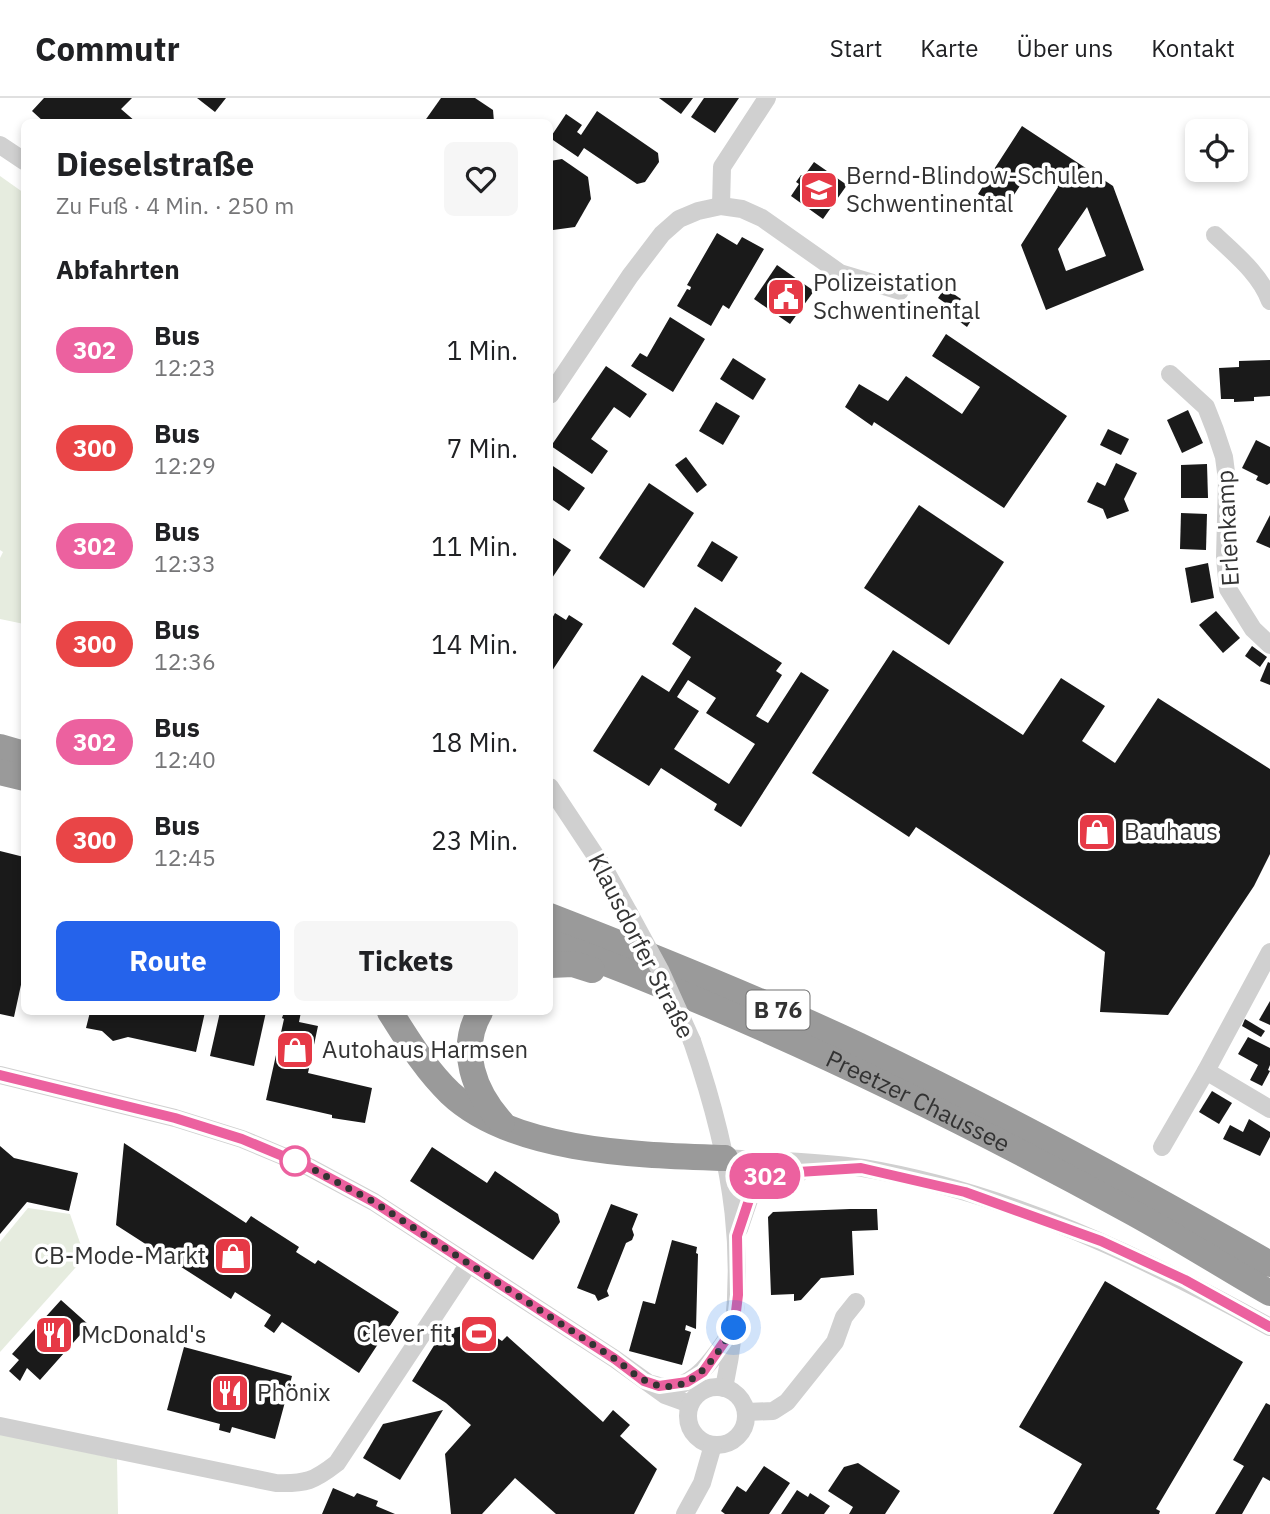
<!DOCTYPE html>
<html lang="de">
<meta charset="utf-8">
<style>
:root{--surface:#fff;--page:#f6f6f6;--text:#202124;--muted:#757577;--line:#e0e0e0;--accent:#2563eb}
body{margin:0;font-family:"IBM Plex Sans",sans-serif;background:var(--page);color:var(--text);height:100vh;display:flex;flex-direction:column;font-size:26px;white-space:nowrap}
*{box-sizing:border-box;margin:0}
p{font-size:23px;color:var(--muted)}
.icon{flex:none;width:38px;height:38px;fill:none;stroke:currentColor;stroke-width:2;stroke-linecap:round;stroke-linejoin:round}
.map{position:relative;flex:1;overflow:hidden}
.details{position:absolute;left:21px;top:21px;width:532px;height:896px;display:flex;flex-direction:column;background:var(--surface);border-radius:10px;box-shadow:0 4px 10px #0003}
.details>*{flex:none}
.badge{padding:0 14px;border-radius:23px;font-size:24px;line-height:46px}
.controls{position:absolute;left:1185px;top:21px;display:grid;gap:14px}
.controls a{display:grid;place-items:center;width:63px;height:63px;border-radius:10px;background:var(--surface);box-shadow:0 4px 10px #0003;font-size:35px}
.you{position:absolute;width:35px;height:35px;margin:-18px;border:5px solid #fff;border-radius:50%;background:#1a73e8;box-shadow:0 0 0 10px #1a73e833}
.map>.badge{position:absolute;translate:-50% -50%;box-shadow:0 0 0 4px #fff}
h2{padding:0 35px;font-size:26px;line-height:63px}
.round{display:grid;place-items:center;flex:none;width:74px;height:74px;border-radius:10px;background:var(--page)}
.head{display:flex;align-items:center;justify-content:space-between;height:119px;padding:0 35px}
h1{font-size:33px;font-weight:700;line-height:52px}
.button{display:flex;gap:14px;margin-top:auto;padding:14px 35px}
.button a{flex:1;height:80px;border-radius:10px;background:var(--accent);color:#fff;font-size:28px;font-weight:700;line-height:80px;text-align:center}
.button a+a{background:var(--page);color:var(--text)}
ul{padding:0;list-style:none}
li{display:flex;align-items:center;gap:21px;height:98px;padding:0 35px}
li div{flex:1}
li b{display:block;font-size:26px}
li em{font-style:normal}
li .badge{min-width:77px;font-weight:700;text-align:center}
header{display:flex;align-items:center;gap:42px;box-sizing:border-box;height:98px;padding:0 35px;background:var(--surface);border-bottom:2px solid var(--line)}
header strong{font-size:33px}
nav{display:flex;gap:38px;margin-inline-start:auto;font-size:24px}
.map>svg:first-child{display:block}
</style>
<header>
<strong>Commutr</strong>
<nav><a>Start</a><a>Karte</a><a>Über uns</a><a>Kontakt</a></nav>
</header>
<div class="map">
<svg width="1270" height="1416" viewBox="0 0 1270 1416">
<rect width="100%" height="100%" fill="#fff"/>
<g fill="#e6ecdf">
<polygon points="0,78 24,95 24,526 0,521 0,460 3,454 0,452"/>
<polygon points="28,1110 70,1116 85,1159 0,1254 0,1144"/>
<polygon points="0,1336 117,1361 118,1416 0,1416"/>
</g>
<g fill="#1a1a1a" fill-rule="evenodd">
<polygon points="44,0 132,0 121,11 136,24 44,24 32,13"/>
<polygon points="197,0 226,0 215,14"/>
<polygon points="441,0 475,0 493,12 494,24 424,24"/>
<polygon points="659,0 693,0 681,16"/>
<polygon points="704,0 739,0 715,35 691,19"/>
<polygon points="597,13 658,55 659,64 645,84 637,86 584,50 578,59 550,40 566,16 582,27 577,34 581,37"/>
<path d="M 1022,28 L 1113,88 L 1144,172 L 1046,212 L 1021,147 L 1058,89 L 1031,71 L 1004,112 L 978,96 ZM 1087,109 L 1106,158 L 1066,173 L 1058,151 Z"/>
<polygon points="562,61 588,79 591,101 575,129 553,132 550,129 550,63"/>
<polygon points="814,64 847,87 823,121 791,98 799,86 796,84 801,77 804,78"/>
<polygon points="717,135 737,147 742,139 764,151 729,211 723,207 711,228 677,208 687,191 690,192 691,189 687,187"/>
<polygon points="777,167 814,193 790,226 754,201"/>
<polygon points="945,190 961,201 954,211 938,200"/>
<polygon points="957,211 972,221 967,229 952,218"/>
<polygon points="670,219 705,241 673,294 631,268 640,255 647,259"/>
<polygon points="946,236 1067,318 1004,410 874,324 872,328 845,309 859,286 888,303 906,278 962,316 980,289 932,258"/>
<polygon points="733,260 766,281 753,302 720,281"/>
<polygon points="1270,262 1270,298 1254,299 1254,303 1234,304 1234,301 1221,301 1219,270 1239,269 1239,263"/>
<polygon points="606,268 647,296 630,320 614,309 591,341 608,353 592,376 551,348"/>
<polygon points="716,304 740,318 723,347 699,333"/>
<polygon points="1188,312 1203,345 1182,355 1167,322"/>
<polygon points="1108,331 1129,341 1121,357 1100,347"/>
<polygon points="1256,342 1270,349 1270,385 1267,387 1256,382 1258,378 1242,370"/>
<polygon points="686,359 707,387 697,395 675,367"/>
<polygon points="1116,365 1137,375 1124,401 1129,413 1107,421 1103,411 1087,404 1097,384 1105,388"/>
<polygon points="550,366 585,390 569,413 550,400"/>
<polygon points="1207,366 1208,400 1181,400 1181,367"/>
<polygon points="649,385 694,415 644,490 599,460"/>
<polygon points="919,407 1004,464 949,547 864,490"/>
<polygon points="1181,415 1207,416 1206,452 1180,451"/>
<polygon points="1270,417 1270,450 1256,444"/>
<polygon points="550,438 571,452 550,483"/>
<polygon points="712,443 738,459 722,484 697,468"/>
<polygon points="1208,465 1214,500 1191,505 1185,470"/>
<path d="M 695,509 L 782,565 L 776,573 L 782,577 L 756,618 L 768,625 L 801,574 L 829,592 L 741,729 L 714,712 L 717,706 L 661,670 L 649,688 L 593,653 L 642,577 L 669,594 L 691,559 L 672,546 ZM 688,582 L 716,600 L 706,615 L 755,646 L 729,686 L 674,651 L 699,613 L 677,599 Z"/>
<polygon points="1216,513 1240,540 1223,555 1199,527"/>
<polygon points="555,515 566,522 569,517 583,526 550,576 550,524"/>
<polygon points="1252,548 1267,559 1260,569 1245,558"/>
<polygon points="893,552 1023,637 1061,580 1105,608 1082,643 1115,665 1158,600 1270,671 1270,756 1254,788 1168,917 1100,914 1105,854 916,729 909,739 812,675"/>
<polygon points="1268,564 1270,565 1270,587 1260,583"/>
<polygon points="0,753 24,759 24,873 14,919 0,916"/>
<polygon points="1270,903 1270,927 1259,922"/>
<polygon points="90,914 205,914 196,954 128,939 113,943 102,933 86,930"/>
<polygon points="220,914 266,914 254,968 210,958"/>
<polygon points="284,914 301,914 299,924 318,928 308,975 372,990 365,1025 332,1020 332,1017 266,1002 284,921 282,920"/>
<polygon points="1245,921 1265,933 1261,939 1242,928"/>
<polygon points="1248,939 1270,950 1270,967 1268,972 1270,973 1262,988 1250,982 1258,967 1238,956"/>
<polygon points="1212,993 1232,1005 1219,1026 1199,1014"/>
<polygon points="1249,1021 1270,1034 1270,1039 1260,1058 1223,1041 1230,1027 1243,1034"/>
<polygon points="124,1045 246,1125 251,1118 299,1149 296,1154 315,1166 318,1162 399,1214 359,1275 282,1224 274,1235 264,1228 271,1217 235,1194 231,1201 116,1127"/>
<polygon points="0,1048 14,1060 78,1075 69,1113 27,1104 0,1136"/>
<polygon points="432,1049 487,1085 495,1073 558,1116 560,1124 533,1162 410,1083"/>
<polygon points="611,1106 638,1116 632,1131 634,1137 632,1142 626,1145 607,1193 609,1198 598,1203 595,1197 577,1190"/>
<polygon points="850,1111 877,1111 878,1132 852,1133 854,1177 821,1180 801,1202 794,1203 794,1196 771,1197 768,1119 773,1114"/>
<polygon points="672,1142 697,1149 696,1155 698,1156 696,1231 686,1227 685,1232 691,1234 682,1267 629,1253 643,1203 655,1206"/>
<polygon points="1105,1183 1243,1264 1156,1411 1160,1413 1159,1416 1053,1416 1082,1366 1019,1329"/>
<polygon points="61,1202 89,1227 40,1282 27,1270 20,1283 9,1273 19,1262 12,1256"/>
<polygon points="474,1225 502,1243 507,1238 603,1324 613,1312 630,1327 620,1338 657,1371 634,1416 556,1416 515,1380 482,1416 451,1416 445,1356 471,1327 446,1305 412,1283 443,1233"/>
<polygon points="184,1249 292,1278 275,1341 232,1329 230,1335 219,1332 220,1326 167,1312"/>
<polygon points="1266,1305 1270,1307 1270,1383 1263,1379 1242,1416 1215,1416 1244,1368 1233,1362"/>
<polygon points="443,1312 400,1382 363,1360 383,1326"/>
<polygon points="858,1365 900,1393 885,1416 849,1416 853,1409 828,1393 844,1369"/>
<polygon points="764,1368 790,1385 769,1416 725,1416 721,1413 737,1388 746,1394"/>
<polygon points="333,1390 354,1399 357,1395 378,1403 376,1408 395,1416 322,1416"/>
<polygon points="797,1392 808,1399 810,1395 830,1408 824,1416 781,1416"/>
</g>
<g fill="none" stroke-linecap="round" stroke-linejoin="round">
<g stroke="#d0d0d0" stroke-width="18">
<polyline points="0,47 24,63"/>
<polyline points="721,108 722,69 767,0"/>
<path d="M 1215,137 C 1236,157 1260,176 1270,203"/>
<polyline points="1170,276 1206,309 1215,332 1224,359 1227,382 1225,460 1228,491 1253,531 1270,547"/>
<polyline points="550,297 630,178 662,136 679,121 698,113 721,108 742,111 762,120 840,175 900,193"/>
<polyline points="550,689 605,772 629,815"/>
<polyline points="1270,854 1206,973 1270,1011"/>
<path d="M 692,943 C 733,1063 751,1165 724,1290"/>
<polyline points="0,977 175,1020 242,1041 309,1069 374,1104 615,1261 665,1297 690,1306"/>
<polyline points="1162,1049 1206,973"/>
<path d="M 725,1060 C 771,1063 818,1063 863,1070 C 1008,1094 1143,1159 1270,1229"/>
<polyline points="739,1131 754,1087 767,1076 801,1074"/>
<path d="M 652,1286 C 691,1300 714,1259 732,1233"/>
<circle cx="717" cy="1318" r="29"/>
<polyline points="746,1314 773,1313 787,1304 835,1244 844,1219 856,1204"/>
<path d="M 0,1328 L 276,1385 C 306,1386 314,1383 337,1365 L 468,1167"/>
<polyline points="685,1416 702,1385 713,1347"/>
</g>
<g stroke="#9a9a9a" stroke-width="26">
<polyline points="0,649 24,656"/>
<polyline points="0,674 24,680"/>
<path d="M 550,818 C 653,858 757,900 858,947 C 998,1014 1135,1088 1270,1166"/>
<path id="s1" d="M 550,844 C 749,917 942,1010 1128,1112 C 1176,1138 1223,1168 1270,1195"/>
<polyline points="550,867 573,866 592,872"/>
<path d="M 390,914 C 408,942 425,971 450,995 C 513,1055 641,1057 725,1060"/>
<path d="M 480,914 C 458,952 474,994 502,1025"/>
</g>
<polyline stroke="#d0d0d0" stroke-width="18" points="629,815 660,872 692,943"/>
</g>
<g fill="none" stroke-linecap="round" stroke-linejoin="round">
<defs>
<polyline id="line" points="0,977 175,1020 242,1041 309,1069 374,1104 615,1261 644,1283 659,1288 687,1284 703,1274 734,1230 738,1197 737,1138 754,1087 767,1076 861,1070 965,1094 1101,1143 1185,1182 1270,1229"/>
</defs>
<use href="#line" stroke="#fff" stroke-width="16"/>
<use href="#line" stroke="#ec619f" stroke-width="10"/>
<path stroke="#333" stroke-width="7" stroke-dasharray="0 12.6" d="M 295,1063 L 288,1060 L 309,1069 L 374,1104 L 615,1261 C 625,1268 635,1278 646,1283 C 690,1304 714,1260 734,1230"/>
</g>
<defs>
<symbol id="school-square" viewBox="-11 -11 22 22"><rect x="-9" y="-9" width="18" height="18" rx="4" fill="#e63946" stroke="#fff"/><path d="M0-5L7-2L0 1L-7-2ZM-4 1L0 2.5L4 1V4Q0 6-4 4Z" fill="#fff"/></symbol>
<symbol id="civic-square" viewBox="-11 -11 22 22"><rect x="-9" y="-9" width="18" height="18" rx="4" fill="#e63946" stroke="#fff"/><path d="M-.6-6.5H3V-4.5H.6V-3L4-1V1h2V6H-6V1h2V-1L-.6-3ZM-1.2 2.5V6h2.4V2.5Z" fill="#fff"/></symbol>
<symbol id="shop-square" viewBox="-11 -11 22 22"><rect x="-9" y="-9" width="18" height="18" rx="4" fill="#e63946" stroke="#fff"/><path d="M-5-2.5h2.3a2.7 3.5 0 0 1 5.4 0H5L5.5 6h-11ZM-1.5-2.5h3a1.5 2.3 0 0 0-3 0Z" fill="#fff"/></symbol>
<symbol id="stadium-square" viewBox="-11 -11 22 22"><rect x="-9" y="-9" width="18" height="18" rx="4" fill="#e63946" stroke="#fff"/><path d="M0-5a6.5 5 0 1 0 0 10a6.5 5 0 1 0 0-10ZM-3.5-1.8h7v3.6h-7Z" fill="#fff"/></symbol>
<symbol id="restaurant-square" viewBox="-11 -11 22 22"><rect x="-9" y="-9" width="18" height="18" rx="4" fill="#e63946" stroke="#fff"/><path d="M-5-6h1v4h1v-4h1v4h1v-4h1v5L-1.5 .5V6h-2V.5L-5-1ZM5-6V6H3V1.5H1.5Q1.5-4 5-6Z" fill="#fff"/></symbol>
</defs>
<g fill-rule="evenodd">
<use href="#school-square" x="797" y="70" width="44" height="44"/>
<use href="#civic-square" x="764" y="177" width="44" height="44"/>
<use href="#shop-square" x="1075" y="712" width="44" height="44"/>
<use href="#shop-square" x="273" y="930" width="44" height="44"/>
<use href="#shop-square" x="211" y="1136" width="44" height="44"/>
<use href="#stadium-square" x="457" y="1214" width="44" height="44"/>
<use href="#restaurant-square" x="32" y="1215" width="44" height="44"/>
<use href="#restaurant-square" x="208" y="1273" width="44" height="44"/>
</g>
<circle fill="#fff" stroke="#ec619f" stroke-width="3.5" cx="295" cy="1063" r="14"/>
<g text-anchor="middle" stroke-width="7" stroke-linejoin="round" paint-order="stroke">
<rect fill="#fff" stroke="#707070" stroke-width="2" x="746.5" y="892.5" width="63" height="39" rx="5"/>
<g font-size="23" font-weight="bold" fill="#333">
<text x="778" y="920">B 76</text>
</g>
<g font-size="24" fill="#333" stroke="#fff" text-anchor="start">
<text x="846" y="86">Bernd-Blindow-Schulen<tspan x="846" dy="28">Schwentinental</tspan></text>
<text x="813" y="193">Polizeistation<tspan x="813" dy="28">Schwentinental</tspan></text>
<text x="1124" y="742">Bauhaus</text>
<text x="322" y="960">Autohaus Harmsen</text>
<text x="206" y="1166" text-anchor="end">CB-Mode-Markt</text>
<text x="452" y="1244" text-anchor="end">Clever fit</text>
<text x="81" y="1245">McDonald's</text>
<text x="257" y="1303">Phönix</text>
</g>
<g font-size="24" fill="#333" stroke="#fff">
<text transform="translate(1228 430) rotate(-93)" y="8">Erlenkamp</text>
<text transform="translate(641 848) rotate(63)" y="8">Klausdorfer Straße</text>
<text dy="8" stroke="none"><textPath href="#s1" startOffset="401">Preetzer Chaussee</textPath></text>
</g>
</g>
</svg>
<div class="controls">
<a><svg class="icon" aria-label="locate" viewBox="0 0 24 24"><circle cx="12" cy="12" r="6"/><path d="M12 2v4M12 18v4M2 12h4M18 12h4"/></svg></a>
</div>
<div class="you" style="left:734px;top:1230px"></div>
<b class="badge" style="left:765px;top:1078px;background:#ec619f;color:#fff">302</b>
<section class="details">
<div class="head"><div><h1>Dieselstraße</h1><p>Zu Fuß · 4 Min. · 250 m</p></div><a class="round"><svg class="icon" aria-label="heart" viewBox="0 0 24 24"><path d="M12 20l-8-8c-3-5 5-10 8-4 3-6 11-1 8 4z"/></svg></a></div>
<h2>Abfahrten</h2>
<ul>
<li><span class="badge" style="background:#ec619f;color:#fff">302</span><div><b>Bus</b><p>12:23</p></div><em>1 Min.</em></li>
<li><span class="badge" style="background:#e94547;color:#fff">300</span><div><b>Bus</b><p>12:29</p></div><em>7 Min.</em></li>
<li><span class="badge" style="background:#ec619f;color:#fff">302</span><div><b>Bus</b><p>12:33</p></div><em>11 Min.</em></li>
<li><span class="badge" style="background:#e94547;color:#fff">300</span><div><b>Bus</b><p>12:36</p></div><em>14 Min.</em></li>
<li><span class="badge" style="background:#ec619f;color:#fff">302</span><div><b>Bus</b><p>12:40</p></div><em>18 Min.</em></li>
<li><span class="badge" style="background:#e94547;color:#fff">300</span><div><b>Bus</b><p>12:45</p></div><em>23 Min.</em></li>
</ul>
<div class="button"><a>Route</a><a>Tickets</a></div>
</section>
</div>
